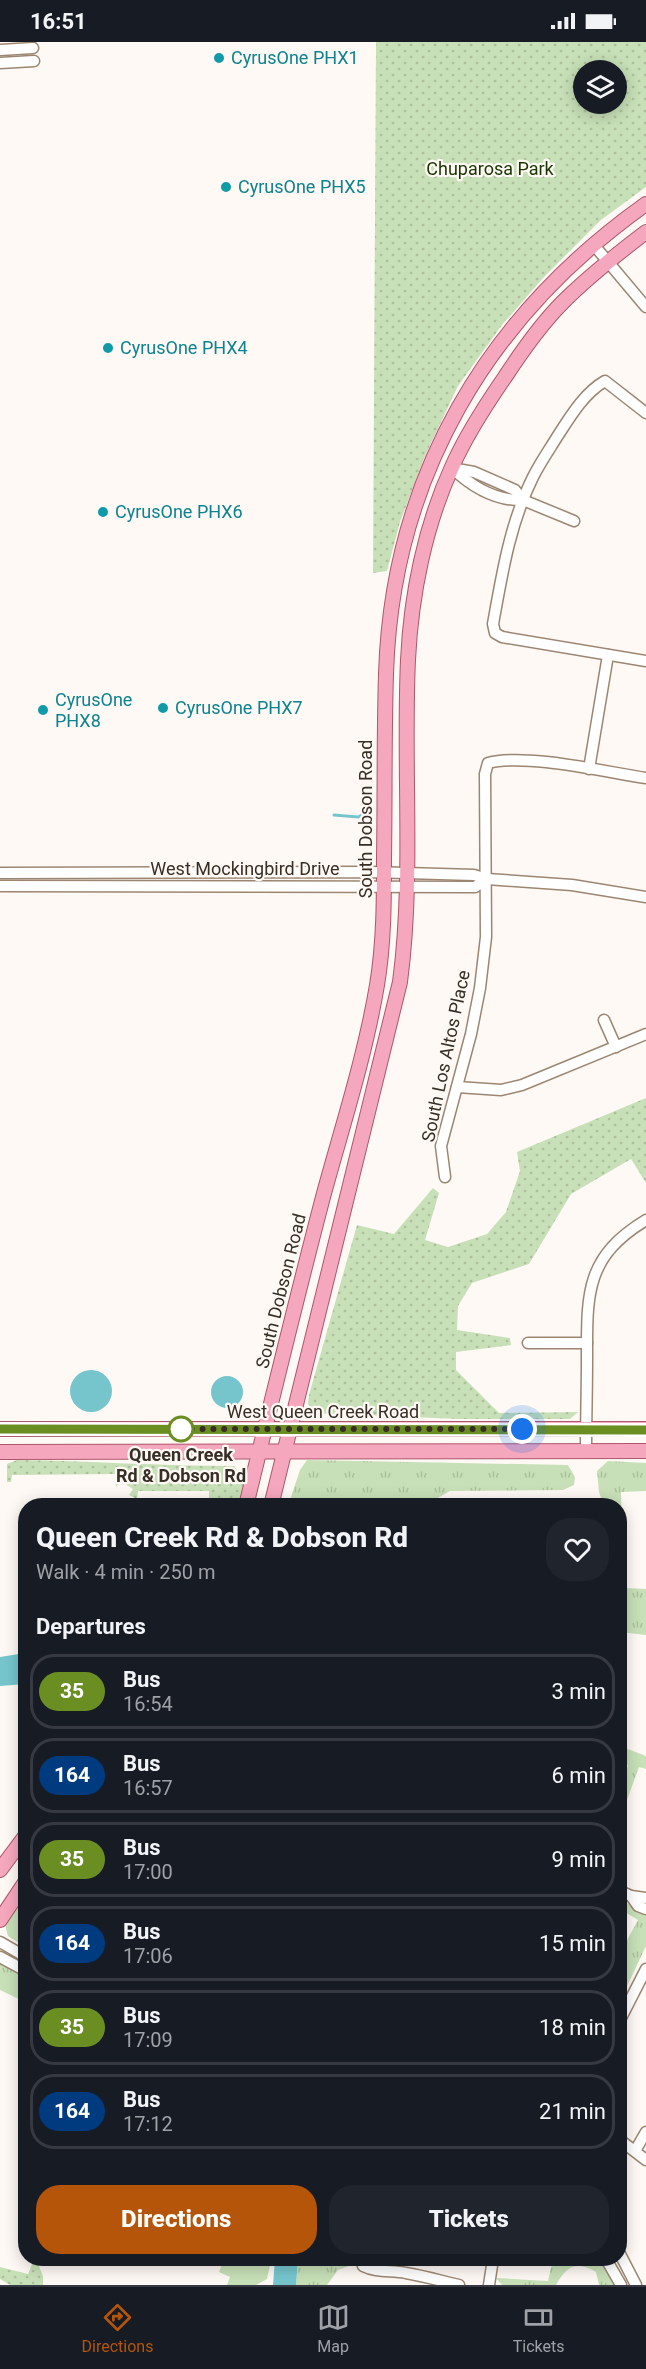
<!DOCTYPE html>
<meta charset="utf-8">
<style>
:root{--surface:#171b24;--page:#20242c;--text:#f1f3f6;--muted:#9ea1a6;--line:#363941;--accent:#b45509}
body{margin:0;font-family:Roboto,sans-serif;background:var(--page);color:var(--text);height:100vh;display:flex;flex-direction:column;font-size:22px;white-space:nowrap}
*{box-sizing:border-box;margin:0}
p{font-size:20px;color:var(--muted)}
.icon{flex:none;width:33px;height:33px;fill:none;stroke:currentColor;stroke-width:2;stroke-linecap:round;stroke-linejoin:round}
.map{position:relative;flex:1;overflow:hidden}
.panel{position:absolute;left:18px;top:1456px;width:609px;height:768px;display:flex;flex-direction:column;background:var(--surface);border-radius:24px;box-shadow:0 3px 15px #0003}
.panel>*{flex:none}
.badge{padding:0 12px;border-radius:20px;font-size:21px;line-height:39px}
.tools{position:absolute;left:573px;top:18px;display:grid;gap:12px}
.tools a{display:grid;place-items:center;width:54px;height:54px;border-radius:50%;background:var(--surface);box-shadow:0 3px 15px #0003;font-size:30px}
.you{position:absolute;width:30px;height:30px;margin:-15px;border:4px solid #fff;border-radius:50%;background:#1a73e8;box-shadow:0 0 0 9px #1a73e833}
.map>.badge{position:absolute;translate:-50% -50%;box-shadow:0 0 0 3px #fff}
h2{padding:0 18px;font-size:22px;line-height:54px}
.round{display:grid;place-items:center;flex:none;width:63px;height:63px;border-radius:24px;background:var(--page)}
.overview{display:flex;align-items:center;justify-content:space-between;height:102px;padding:0 18px}
h1{font-size:28px;font-weight:800;line-height:45px}
.primary-button{display:flex;gap:12px;margin-top:auto;padding:12px 18px}
.primary-button a{flex:1;height:69px;border-radius:24px;background:var(--accent);color:#fff;font-size:24px;font-weight:800;line-height:69px;text-align:center}
.primary-button a+a{background:var(--page);color:var(--text)}
ul{padding:0;list-style:none}
li{display:flex;align-items:center;gap:18px;height:75px;margin:0 12px 9px;padding:0 6px;border:3px solid var(--line);border-radius:24px}
li div{flex:1}
li b{display:block;font-size:22px}
li em{font-style:normal}
li .badge{min-width:66px;font-weight:700;text-align:center}
.status{display:flex;justify-content:space-between;align-items:center;height:42px;padding:0 30px;background:var(--surface);direction:ltr}
.status svg{height:16px;fill:currentColor}
.dock{display:flex;justify-content:space-around;align-items:center;height:84px;border-top:2px solid var(--line);background:var(--surface);font-size:16px;color:var(--muted)}
.dock a{display:grid;justify-items:center;gap:3px}
.dock .selected{color:var(--accent)}
.map>svg:first-child{display:block}
</style>
<div class="status"><b>16:51</b><svg viewBox="0 0 49 12"><path d="M0 12V9h3v3zM5 12V6h3v6zM10 12V3h3v9zM15 12V0h3v12zM26 1h20v11H26zM47 4h2v5h-2z"/></svg></div>
<div class="map">
<svg width="646" height="2243" viewBox="0 0 646 2243">
<defs>
<pattern id="grass-tufts" width="24" height="20" patternUnits="userSpaceOnUse" patternTransform="scale(1.5)"><rect width="24" height="20" fill="#c7e0b7"/><path d="M3 7l-1-3M5 7V3M7 7l1-3M15 17l-1-3M17 17v-4M19 17l1-3" fill="none" stroke="#acc09d"/></pattern>
<pattern id="park-dots" width="8" height="8" patternUnits="userSpaceOnUse" patternTransform="scale(1.5)"><rect width="8" height="8" fill="#c7e0b7"/><path d="M2 2h.1M6 6h.1" fill="none" stroke="#acc09d" stroke-width="1.8" stroke-linecap="round"/></pattern>
</defs>
<rect width="100%" height="100%" fill="#fef9f5"/>
<g fill="url(#grass-tufts)">
<polygon points="307,1418 568,1423 575,1435 574,1443 563,1448 450,1449 424,1464 288,1464 300,1428"/>
<polygon points="608,1419 646,1421 646,1449 621,1450 622,1485 620,1485 620,1464 604,1464 599,1450 597,1429"/>
<polygon points="570,1459 565,1464 443,1464 445,1462"/>
<polygon points="627,1546 646,1547 646,1593 620,1590 620,1581 625,1579"/>
<polygon points="620,1704 646,1714 646,1727 639,1725 627,1758 620,1755 628,1723 620,1717"/>
<polygon points="25,1853 25,1905 8,1894 5,1883"/>
<polygon points="620,1857 646,1873 646,1904 620,1959 620,1911 638,1878 620,1867"/>
<polygon points="0,1921 25,1936 25,1960 0,1948"/>
<polygon points="298,2217 351,2217 352,2223 338,2228 327,2243 296,2243"/>
<path d="M 553,2217 L 600,2217 L 615,2243 L 599,2243 L 596,2230 C 576,2218 566,2225 556,2243 L 502,2243 L 496,2236 L 548,2239 Z"/>
</g>
<g fill="url(#park-dots)" fill-rule="evenodd">
<path d="M 376,0 L 646,0 L 646,145 L 601,178 L 544,235 L 502,283 L 458,344 L 425,414 L 400,480 L 387,529 L 373,531 ZM 616,28 L 616,62 L 584,62 L 584,28 Z"/>
<polygon points="646,1056 646,1141 631,1117 571,1152 529,1222 472,1241 458,1264 457,1288 510,1296 511,1303 456,1310 456,1328 499,1371 578,1370 570,1377 459,1377 314,1371 308,1362 309,1353 357,1183 394,1192 433,1146 439,1151 425,1198 448,1205 487,1192 506,1170 520,1129 517,1110"/>
<path d="M 17,1418 C 89,1419 161,1424 234,1424 L 245,1437 L 239,1464 L 209,1464 L 209,1449 L 138,1449 L 137,1457 L 129,1453 L 133,1447 L 121,1439 L 116,1445 L 115,1432 L 12,1433 L 11,1440 L 7,1440 L 7,1422 Z"/>
<polygon points="34,2217 36,2217 43,2234 43,2243 10,2243 0,2237 0,2225 28,2232"/>
</g>
<polygon fill="#c7e0b7" points="224,2217 267,2217 270,2223 267,2237 256,2243 227,2243 230,2235 219,2230"/>
<g fill="#76c5cd">
<circle cx="91" cy="1349" r="21"/>
<circle cx="227" cy="1350" r="16"/>
<polygon points="25,1611 25,1642 0,1644 0,1615"/>
<polygon points="275,2217 298,2217 296,2243 273,2243"/>
</g>
<g fill="none" stroke-linecap="round" stroke-linejoin="round">
<polyline stroke="#76c5cd" stroke-width="3" points="334,773 358,775 366,771"/>
<defs>
<g id="minor">
<polyline points="0,8 33,6"/>
<polyline points="0,21 34,19"/>
<polyline points="593,202 646,265"/>
<path d="M 646,371 L 605,339 C 584,351 570,375 557,395 C 549,408 540,421 533,435 C 510,481 502,532 493,582 L 495,591 L 502,595 L 646,619"/>
<polyline points="451,426 474,430 515,448 523,458 574,479"/>
<path d="M 452,426 C 471,444 496,459 523,458"/>
<polyline points="589,727 608,613"/>
<polyline points="0,831 371,830 474,833 487,837 572,843 646,855"/>
<polyline points="0,844 475,845 487,837"/>
<polyline points="604,978 616,1005"/>
<polyline points="457,1045 501,1048 522,1043 646,992"/>
<path d="M 445,1135 L 441,1104 L 471,992 L 480,946 L 486,895 L 485,732 L 488,721 C 526,711 605,730 646,736"/>
<polyline points="528,1301 587,1301"/>
<path d="M 586,1409 C 586,1378 587,1347 587,1317 C 587,1252 585,1215 646,1178"/>
<polyline points="620,1849 631,1854 646,1856"/>
<polyline points="631,1854 638,1864 646,1867"/>
<polyline points="0,1900 26,1915"/>
<polyline points="0,1915 26,1929"/>
<polyline points="620,1978 646,1927"/>
<polyline points="620,2098 646,2118"/>
<polyline points="635,2109 646,2090"/>
<polyline points="620,2212 636,2243"/>
<path d="M 361,2217 L 363,2224 C 377,2231 391,2228 406,2231 C 424,2234 441,2239 459,2243"/>
<polyline points="606,2217 621,2243"/>
<polyline points="489,2243 493,2217"/>
</g>
<g id="major">
<polyline points="0,1387 646,1387"/>
<polyline points="0,1410 646,1409"/>
<path d="M 246,1464 C 271,1361 296,1258 323,1155 C 342,1085 365,1015 377,943 C 384,901 384,859 384,816 C 385,755 384,694 386,632 C 392,435 487,275 646,162"/>
<path d="M 271,1464 L 400,940 C 414,834 403,725 408,618 C 411,553 425,484 452,425 C 466,393 485,364 505,335 C 522,309 541,282 563,260 C 589,234 617,212 646,190"/>
<polyline points="0,1828 26,1793"/>
<polyline points="0,1878 26,1839"/>
</g>
</defs>
<use href="#minor" stroke="#9c8672" stroke-width="13"/>
<use href="#major" stroke="#ae566b" stroke-width="16"/>
<use href="#minor" stroke="#fff" stroke-width="10"/>
<use href="#major" stroke="#f5a7bd" stroke-width="14"/>
</g>
<g fill="none" stroke-linecap="round" stroke-linejoin="round">
<defs>
<polyline id="line" points="0,1387 646,1388"/>
</defs>
<use href="#line" stroke="#fff" stroke-width="14"/>
<use href="#line" stroke="#6b8e23" stroke-width="9"/>
<polyline stroke="#372e25" stroke-width="6" stroke-dasharray="0 10.8" points="181,1387 522,1387"/>
</g>
<g fill="#0f9aa8" stroke="#fef9f5" stroke-width="2">
<circle cx="219" cy="16" r="6"/>
<circle cx="226" cy="145" r="6"/>
<circle cx="108" cy="306" r="6"/>
<circle cx="103" cy="470" r="6"/>
<circle cx="163" cy="666" r="6"/>
<circle cx="43" cy="668" r="6"/>
</g>
<circle fill="#fff" stroke="#6b8e23" stroke-width="3" cx="181" cy="1387" r="12"/>
<g text-anchor="middle" stroke-width="4.5" stroke-linejoin="round" paint-order="stroke">
<g font-size="18" fill="#0d838f" stroke="#fef9f5" text-anchor="start">
<text x="231" y="22">CyrusOne PHX1</text>
<text x="238" y="151">CyrusOne PHX5</text>
<text x="120" y="312">CyrusOne PHX4</text>
<text x="115" y="476">CyrusOne PHX6</text>
<text x="55" y="664">CyrusOne<tspan x="55" dy="21">PHX8</tspan></text>
<text x="175" y="672">CyrusOne PHX7</text>
</g>
<g font-size="18" fill="#1a3600" stroke="#fef9f5">
<text x="490" y="133">Chuparosa Park</text>
</g>
<g font-size="18" fill="#372e25" stroke="#fef9f5">
<text transform="translate(366 777) rotate(-90)" y="6">South Dobson Road</text>
<text x="245" y="833">West Mockingbird Drive</text>
<text transform="translate(446 1014) rotate(-78)" y="6">South Los Altos Place</text>
<text transform="translate(281 1249) rotate(-76)" y="6">South Dobson Road</text>
<text x="323" y="1376">West Queen Creek Road</text>
</g>
<g font-size="18" font-weight="bold" fill="#372e25" stroke="#fef9f5">
<text x="181" y="1419">Queen Creek<tspan x="181" dy="21">Rd &amp; Dobson Rd</tspan></text>
</g>
</g>
</svg>
<div class="tools">
<a><svg class="icon" aria-label="layers" viewBox="0 0 24 24"><path d="M12 4l9 5-9 5-9-5zM3 14l9 5 9-5"/></svg></a>
</div>
<div class="you" style="left:522px;top:1387px"></div>
<section class="panel">
<div class="overview"><div><h1>Queen Creek Rd &amp; Dobson Rd</h1><p>Walk · 4 min · 250 m</p></div><a class="round"><svg class="icon" aria-label="heart" viewBox="0 0 24 24"><path d="M12 20l-8-8c-3-5 5-10 8-4 3-6 11-1 8 4z"/></svg></a></div>
<h2>Departures</h2>
<ul>
<li><span class="badge" style="background:#6b8e23;color:#fff">35</span><div><b>Bus</b><p>16:54</p></div><em>3 min</em></li>
<li><span class="badge" style="background:#003b80;color:#fff">164</span><div><b>Bus</b><p>16:57</p></div><em>6 min</em></li>
<li><span class="badge" style="background:#6b8e23;color:#fff">35</span><div><b>Bus</b><p>17:00</p></div><em>9 min</em></li>
<li><span class="badge" style="background:#003b80;color:#fff">164</span><div><b>Bus</b><p>17:06</p></div><em>15 min</em></li>
<li><span class="badge" style="background:#6b8e23;color:#fff">35</span><div><b>Bus</b><p>17:09</p></div><em>18 min</em></li>
<li><span class="badge" style="background:#003b80;color:#fff">164</span><div><b>Bus</b><p>17:12</p></div><em>21 min</em></li>
</ul>
<div class="primary-button"><a>Directions</a><a>Tickets</a></div>
</section>
</div>
<nav class="dock">
<a class="selected"><svg class="icon" aria-label="directions" viewBox="0 0 24 24"><path d="M12 3l9 9-9 9-9-9zM9 14v-3h6M13 9l2 2-2 2"/></svg>Directions</a>
<a><svg class="icon" aria-label="map" viewBox="0 0 24 24"><path d="M3 6l6-2 6 2 6-2v14l-6 2-6-2-6 2zM9 4v14M15 6v14"/></svg>Map</a>
<a><svg class="icon" aria-label="tickets" viewBox="0 0 24 24"><path d="M3 7h18v10H3zM15 7v10"/></svg>Tickets</a>
</nav>
